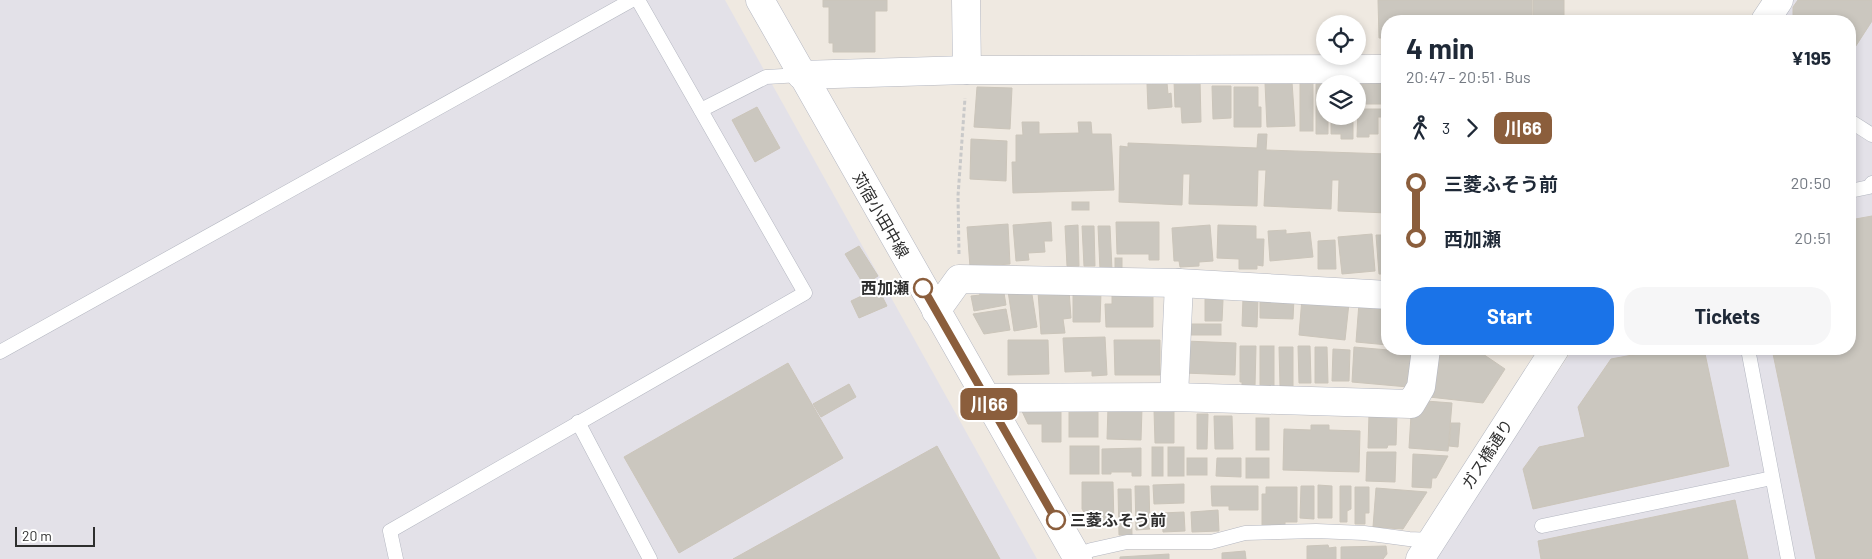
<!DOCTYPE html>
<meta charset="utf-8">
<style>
:root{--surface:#fff;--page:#f6f6f7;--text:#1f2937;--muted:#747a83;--accent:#1a73e8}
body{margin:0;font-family:Barlow,"Noto Sans JP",sans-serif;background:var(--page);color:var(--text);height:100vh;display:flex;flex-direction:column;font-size:19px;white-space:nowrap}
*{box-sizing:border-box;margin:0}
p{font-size:16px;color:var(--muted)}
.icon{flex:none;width:28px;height:28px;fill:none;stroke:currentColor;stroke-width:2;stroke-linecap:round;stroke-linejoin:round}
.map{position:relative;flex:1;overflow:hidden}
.side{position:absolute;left:1381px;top:15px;width:475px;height:340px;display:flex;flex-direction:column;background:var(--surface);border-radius:20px;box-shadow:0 2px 8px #0003}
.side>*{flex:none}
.badge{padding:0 10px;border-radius:8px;font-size:18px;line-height:32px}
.buttons{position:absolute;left:1316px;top:15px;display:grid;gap:10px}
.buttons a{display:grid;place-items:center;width:50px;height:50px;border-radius:50%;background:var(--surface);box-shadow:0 2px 8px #0003;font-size:25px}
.scale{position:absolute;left:15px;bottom:12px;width:80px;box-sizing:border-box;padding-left:5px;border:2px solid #2e2e2e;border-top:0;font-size:14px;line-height:18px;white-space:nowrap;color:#2e2e2e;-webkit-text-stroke:4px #fff;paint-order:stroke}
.map>.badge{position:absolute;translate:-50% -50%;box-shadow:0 0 0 2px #fff}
.legs{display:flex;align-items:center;gap:8px;height:55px;padding:0 25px;font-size:16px}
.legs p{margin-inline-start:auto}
.head{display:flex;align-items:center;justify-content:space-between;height:85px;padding:0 25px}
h1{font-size:28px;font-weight:700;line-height:38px}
.action{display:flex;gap:10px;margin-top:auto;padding:10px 25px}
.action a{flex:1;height:58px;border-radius:20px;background:var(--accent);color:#fff;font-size:20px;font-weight:700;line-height:58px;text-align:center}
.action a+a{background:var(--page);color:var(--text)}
ul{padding:0 25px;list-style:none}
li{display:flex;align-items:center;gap:18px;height:55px;font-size:19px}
li i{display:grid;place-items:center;width:8px;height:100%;margin:0 6px;background:currentColor}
li i::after{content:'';width:12px;height:12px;margin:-6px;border:4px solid;border-radius:50%;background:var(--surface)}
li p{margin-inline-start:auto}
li:first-child i{background:linear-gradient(#0000 50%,currentColor 0)}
li:last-child i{background:linear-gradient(currentColor 50%,#0000 0)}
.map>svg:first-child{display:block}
</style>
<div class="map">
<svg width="1872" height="559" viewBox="0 0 1872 559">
<rect width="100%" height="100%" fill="#efe9e1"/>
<g fill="#e3e1e8">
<polygon points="0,0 725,0 1037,559 0,559"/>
<polygon points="1793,0 1872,0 1872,559 1435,559 1573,349 1850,349 1850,21 1787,21 1786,10"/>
</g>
<g fill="#cbc7bf" stroke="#cbc5ba">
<polygon points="823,0 887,0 887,11 875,11 875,52 833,52 833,43 829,43 829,7 823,7"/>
<polygon points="1378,0 1532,0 1532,21 1388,21 1388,38 1379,38"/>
<rect x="1533" y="0" width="31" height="21"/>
<polygon points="1798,0 1872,0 1872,21 1850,55 1850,21 1793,21 1793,7"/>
<polygon points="1200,80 1201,122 1182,123 1181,107 1175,107 1174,81"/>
<polygon points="1292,82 1295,126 1267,127 1265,83"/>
<polygon points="1167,83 1168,94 1171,93 1172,107 1148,109 1147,84"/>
<rect x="1300" y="83" width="13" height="48"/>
<polygon points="1383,83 1383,104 1358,104 1358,84"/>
<polygon points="1316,84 1325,84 1325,116 1328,116 1328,134 1316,134"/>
<polygon points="1212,86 1231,86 1231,118 1213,119"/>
<polygon points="977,87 1012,88 1010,129 974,127"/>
<polygon points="1234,87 1258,87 1258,107 1261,107 1261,127 1234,127"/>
<polygon points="757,107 780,148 755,162 732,120"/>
<polygon points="1358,109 1382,109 1382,117 1378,117 1378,134 1369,134 1369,137 1357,137"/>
<polygon points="1331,116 1353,116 1353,139 1341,139 1341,134 1331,134"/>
<rect x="1382" y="121" width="6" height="18"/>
<polygon points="1022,122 1039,122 1039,134 1079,133 1078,122 1091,122 1092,134 1111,134 1114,190 1013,193 1012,162 1016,162 1016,135 1023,135"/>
<polygon points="1258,134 1267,134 1266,150 1388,154 1388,213 1338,211 1339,180 1332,180 1331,209 1264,206 1266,170 1258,170 1257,206 1189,204 1190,174 1183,174 1182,205 1119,202 1120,146 1128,147 1128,143 1257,148"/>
<polygon points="971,139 1007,141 1006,181 970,179"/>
<rect x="1072" y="202" width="17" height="8"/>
<polygon points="1872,216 1872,559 1816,559 1772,349 1850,349 1850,220"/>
<polygon points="1051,222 1052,241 1044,241 1045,252 1028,253 1029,260 1016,261 1013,225"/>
<polygon points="1116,222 1159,222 1159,260 1149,260 1149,254 1117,254"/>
<polygon points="1008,224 1010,264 970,267 967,227"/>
<polygon points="1078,225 1079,266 1067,266 1065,226"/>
<polygon points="1210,225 1213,261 1199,262 1199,266 1180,267 1179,261 1174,261 1172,228"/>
<polygon points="1218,225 1256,226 1256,239 1264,239 1263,266 1257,265 1257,269 1239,269 1239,259 1217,258"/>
<polygon points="1082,226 1094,226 1095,266 1084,266"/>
<polygon points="1098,226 1110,226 1112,270 1100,270"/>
<polygon points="1286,230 1286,234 1310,232 1313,257 1270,261 1268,231"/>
<polygon points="1372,234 1375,271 1342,274 1338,237"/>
<polygon points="1376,235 1388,235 1388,274 1379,274"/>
<polygon points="1335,240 1336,269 1318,269 1318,241"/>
<polygon points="859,246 878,276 864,285 845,254"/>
<rect x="1115" y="258" width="7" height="12"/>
<polygon points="1003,287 1006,305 974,311 971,296 980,295 979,292"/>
<polygon points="878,288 887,306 859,318 851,301"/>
<polygon points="1031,288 1037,327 1014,331 1008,291"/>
<polygon points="1069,290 1071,318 1063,319 1065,333 1041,334 1038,292"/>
<polygon points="1073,291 1101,292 1100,322 1073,322"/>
<polygon points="1153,294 1153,327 1106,327 1105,304 1112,304 1112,295"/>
<polygon points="1260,296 1294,298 1293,319 1260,318"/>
<polygon points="1243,298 1258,298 1257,327 1242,326"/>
<polygon points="1302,298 1349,303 1345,340 1299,335"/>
<polygon points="1205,299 1223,300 1222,321 1205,321"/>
<polygon points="1359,303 1388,305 1388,345 1356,342"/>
<polygon points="1006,309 1010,330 984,334 973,314"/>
<rect x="1191" y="324" width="30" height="11"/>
<polygon points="1105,337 1107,375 1092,376 1092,371 1065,372 1063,338"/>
<polygon points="1008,340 1048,340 1049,374 1008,375"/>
<polygon points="1114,340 1160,340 1160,375 1115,375"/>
<polygon points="1185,341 1236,343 1235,375 1184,373"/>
<polygon points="1240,346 1256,346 1255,386 1242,385 1242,382 1240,382"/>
<rect x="1260" y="346" width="14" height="41"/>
<polygon points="1298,346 1310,346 1311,383 1299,383"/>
<polygon points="1279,347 1293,347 1293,386 1280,386"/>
<polygon points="1315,347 1327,347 1328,383 1315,383"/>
<polygon points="1354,347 1411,352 1408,387 1352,382"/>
<polygon points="1333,349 1350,350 1349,381 1332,381"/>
<polygon points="1664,349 1704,349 1729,466 1533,509 1523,469 1539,447 1585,437 1578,407 1611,359"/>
<polygon points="1480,352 1505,369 1483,403 1429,397 1436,356"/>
<polygon points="788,363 843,458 679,553 624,457"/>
<polygon points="849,384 856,397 821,417 813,404"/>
<polygon points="1426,401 1452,403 1448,451 1409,448 1411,415"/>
<polygon points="1020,407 1061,407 1061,442 1042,442 1042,424 1028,424"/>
<polygon points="1108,407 1142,408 1141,440 1107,439"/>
<rect x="1069" y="408" width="29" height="29"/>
<polygon points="1154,410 1174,410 1174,443 1155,443"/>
<polygon points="1197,414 1208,414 1207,449 1197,449"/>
<polygon points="1369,414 1397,415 1396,445 1388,445 1387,448 1368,448"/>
<polygon points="1214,416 1232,416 1233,449 1215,449"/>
<rect x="1256" y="418" width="13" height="32"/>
<polygon points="1451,423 1460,423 1458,447 1449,446"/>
<polygon points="1311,425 1329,425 1329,430 1360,431 1359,472 1283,470 1284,429 1311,430"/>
<polygon points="937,446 1000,559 733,559"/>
<rect x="1070" y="446" width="29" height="28"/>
<rect x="1152" y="447" width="11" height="29"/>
<rect x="1168" y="447" width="16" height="29"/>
<polygon points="1141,448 1141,476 1132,476 1132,472 1111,472 1111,474 1102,474 1102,449"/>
<polygon points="1367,452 1396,452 1395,482 1366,481"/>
<polygon points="1413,454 1448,456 1436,478 1432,478 1431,488 1412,487"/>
<rect x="1187" y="458" width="20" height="17"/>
<polygon points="1217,458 1241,458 1241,477 1216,476"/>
<rect x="1246" y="458" width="23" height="20"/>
<polygon points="1082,482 1113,482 1114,526 1092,526 1082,509"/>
<polygon points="1184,484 1184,503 1154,504 1153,485"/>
<polygon points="1318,485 1332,486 1332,518 1318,518"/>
<polygon points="1135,486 1149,486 1150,529 1136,530"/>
<polygon points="1211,486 1258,486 1258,510 1229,510 1229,506 1212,506"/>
<polygon points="1301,486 1314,486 1314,519 1300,518"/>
<polygon points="1340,486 1351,486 1351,509 1347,511 1347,522 1340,522"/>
<polygon points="1266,487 1297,487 1297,522 1285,522 1285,526 1262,526 1262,494 1266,494"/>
<polygon points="1355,487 1369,487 1369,513 1365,513 1365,524 1355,524"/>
<polygon points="1376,488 1427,492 1403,529 1373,527"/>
<polygon points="1118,489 1131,489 1132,535 1119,535"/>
<polygon points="1735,500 1748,559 1541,559 1538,541"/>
<polygon points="1218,510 1219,531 1192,532 1191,512"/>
<polygon points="1184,512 1185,531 1163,532 1162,513"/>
<polygon points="1328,545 1329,548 1336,547 1336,559 1307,559 1307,546"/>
<polygon points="1386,546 1387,554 1383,559 1341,559 1341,547"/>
<polygon points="1245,551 1246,559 1222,559 1222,553"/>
<polygon points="1169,554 1169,559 1120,559 1120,557"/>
</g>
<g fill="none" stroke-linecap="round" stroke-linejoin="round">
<defs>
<g id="lane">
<polyline points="701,110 766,77 801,75"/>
<polyline points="1850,121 1872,135"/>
<polyline points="1850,191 1869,187 1872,183"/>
<polyline points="1748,349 1788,559"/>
<polyline points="0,352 632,0"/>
<polyline points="578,422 650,559"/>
<polyline points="1542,526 1772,478"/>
<polyline points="1076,556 1091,550 1127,542 1211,542 1245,533 1316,531 1364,533 1409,539 1432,540"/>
<polyline points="396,559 390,531 805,293 638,0"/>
</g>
<g id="street">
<polyline points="966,0 967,70"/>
<polyline points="801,75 967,70 1388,69"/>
<polyline points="936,311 959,279 1179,283 1388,295"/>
<polyline points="1174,397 1179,283"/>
<polyline points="986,398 1174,397 1411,404 1421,387 1426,349"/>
</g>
<g id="secondary">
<polyline points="760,0 1078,559"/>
<polyline points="1765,21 1779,0"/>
<polyline points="1420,559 1555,349"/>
</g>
</defs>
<use href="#lane" stroke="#b4b7c1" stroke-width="15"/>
<use href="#street" stroke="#b4b7c1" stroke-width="29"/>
<use href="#secondary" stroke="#b4b7c1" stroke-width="29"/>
<polyline stroke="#c9c9c9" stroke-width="3" stroke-dasharray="4 2.5" stroke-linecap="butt" points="959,254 958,196 965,98"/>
<use href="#lane" stroke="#fff" stroke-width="14"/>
<use href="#street" stroke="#fff" stroke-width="28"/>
<use href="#secondary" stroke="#fff" stroke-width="28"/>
</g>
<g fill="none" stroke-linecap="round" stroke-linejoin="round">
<defs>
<polyline id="line-1" points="923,288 1056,520"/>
</defs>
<use href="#line-1" stroke="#fff" stroke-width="11"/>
<use href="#line-1" stroke="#8b5e3c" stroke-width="8"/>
</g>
<g fill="#fff" stroke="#8b5e3c" stroke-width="2.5">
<circle cx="923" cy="288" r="9"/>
<circle cx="1056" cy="520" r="9"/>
</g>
<g text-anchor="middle" stroke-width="4" stroke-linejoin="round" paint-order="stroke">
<g font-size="16" fill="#2e2e2e" stroke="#fff">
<text transform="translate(881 215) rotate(60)" y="6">苅宿小田中線</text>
<text transform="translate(1487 454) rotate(-57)" y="6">ガス橋通り</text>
</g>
<g font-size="16" font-weight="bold" fill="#2e2e2e" stroke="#fff" text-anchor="end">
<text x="909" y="294">西加瀬</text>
<text x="1070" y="526" text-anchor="start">三菱ふそう前</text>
</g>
</g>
</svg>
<div class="buttons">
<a><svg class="icon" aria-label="locate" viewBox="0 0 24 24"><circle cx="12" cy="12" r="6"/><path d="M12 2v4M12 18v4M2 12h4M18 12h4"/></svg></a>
<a><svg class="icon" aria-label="layers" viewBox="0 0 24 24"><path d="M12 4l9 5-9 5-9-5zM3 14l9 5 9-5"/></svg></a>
</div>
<div class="scale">20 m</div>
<b class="badge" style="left:989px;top:404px;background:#8b5e3c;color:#fff">川66</b>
<section class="side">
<div class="head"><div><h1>4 min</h1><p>20:47 – 20:51 · Bus</p></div><b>¥195</b></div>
<div class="legs"><svg class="icon" aria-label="walk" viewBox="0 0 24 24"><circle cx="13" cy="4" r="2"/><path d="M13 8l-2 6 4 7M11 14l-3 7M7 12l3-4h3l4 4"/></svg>3<svg class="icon" aria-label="forward" viewBox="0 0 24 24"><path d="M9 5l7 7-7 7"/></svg><b class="badge" style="background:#8b5e3c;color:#fff">川66</b></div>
<ul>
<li><i style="color:#8b5e3c"></i><b>三菱ふそう前</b><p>20:50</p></li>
<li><i style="color:#8b5e3c"></i><b>西加瀬</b><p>20:51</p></li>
</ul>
<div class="action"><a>Start</a><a>Tickets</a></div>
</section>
</div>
